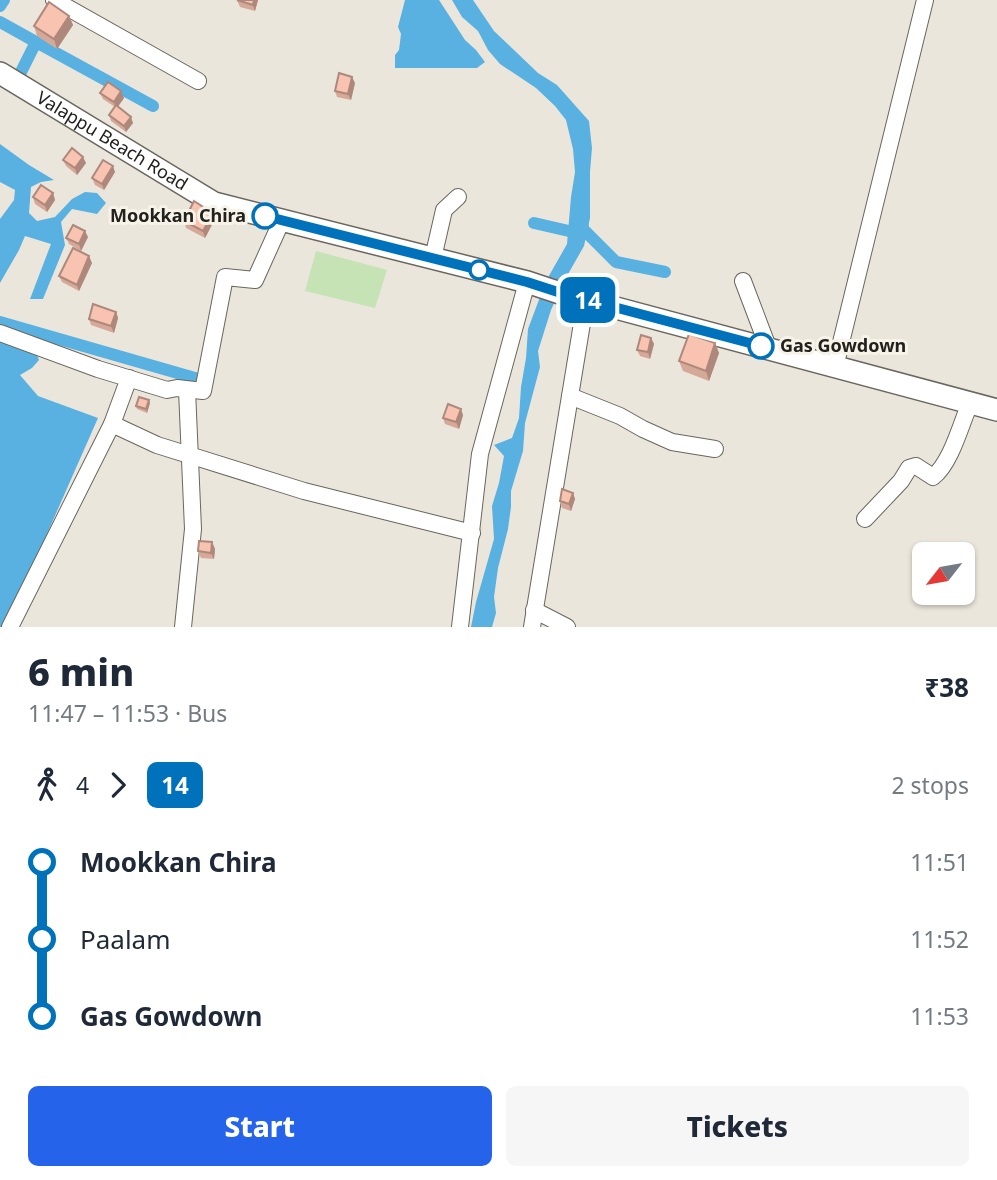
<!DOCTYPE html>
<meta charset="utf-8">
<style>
:root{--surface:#fff;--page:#f6f6f7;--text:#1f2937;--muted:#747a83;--accent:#2563eb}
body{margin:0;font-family:"Noto Sans",sans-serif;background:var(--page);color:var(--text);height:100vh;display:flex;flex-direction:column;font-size:26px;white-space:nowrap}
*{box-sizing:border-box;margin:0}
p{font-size:23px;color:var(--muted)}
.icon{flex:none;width:38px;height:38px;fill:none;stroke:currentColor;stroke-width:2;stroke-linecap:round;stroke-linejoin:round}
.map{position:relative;height:627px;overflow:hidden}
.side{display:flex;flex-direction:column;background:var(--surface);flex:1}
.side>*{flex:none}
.badge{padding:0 14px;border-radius:10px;font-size:24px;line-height:46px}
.needle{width:46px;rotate:239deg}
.controls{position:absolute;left:912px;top:542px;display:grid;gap:14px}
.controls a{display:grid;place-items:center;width:63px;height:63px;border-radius:10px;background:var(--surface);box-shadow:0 2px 5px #0004;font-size:35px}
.map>.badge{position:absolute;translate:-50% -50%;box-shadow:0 0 0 4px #fff}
.legs{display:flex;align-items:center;gap:10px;height:77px;padding:0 28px;font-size:23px}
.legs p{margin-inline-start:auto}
.head{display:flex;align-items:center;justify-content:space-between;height:119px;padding:0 28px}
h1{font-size:38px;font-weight:800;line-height:52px}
.primary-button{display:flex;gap:14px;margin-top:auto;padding:14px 28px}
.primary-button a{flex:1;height:80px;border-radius:10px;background:var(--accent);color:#fff;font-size:28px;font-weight:800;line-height:80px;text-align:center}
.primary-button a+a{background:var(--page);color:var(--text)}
ul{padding:0 28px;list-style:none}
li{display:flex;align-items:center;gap:24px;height:77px;font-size:26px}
li i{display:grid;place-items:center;width:10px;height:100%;margin:0 9px;background:currentColor}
li i::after{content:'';width:18px;height:18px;margin:-9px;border:5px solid;border-radius:50%;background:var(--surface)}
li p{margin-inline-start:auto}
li:first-child i{background:linear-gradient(#0000 50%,currentColor 0)}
li:last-child i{background:linear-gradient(currentColor 50%,#0000 0)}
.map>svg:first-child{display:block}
</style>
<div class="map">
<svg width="997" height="627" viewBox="0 0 997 627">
<rect width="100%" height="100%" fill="#ebe6dc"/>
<polygon fill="#c6e3b5" points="316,251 387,270 375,308 305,291"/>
<g fill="#59b1e1">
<polygon points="405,0 439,0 465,40 476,50 485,62 477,68 395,68 395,55 399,50 401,34 398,27"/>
<polygon points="452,0 473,0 494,31 538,73 557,85 589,121 592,148 590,172 590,218 584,246 563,283 551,310 538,351 540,367 525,423 523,451 511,491 511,507 508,529 498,568 494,597 496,613 492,627 471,627 476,602 494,539 492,506 499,483 504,456 494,445 512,438 519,418 521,387 526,358 528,329 546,281 567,244 571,197 575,172 573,149 566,120 555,106 536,88 500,64 488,50 478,31 462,17"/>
<polygon points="0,144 29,165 54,180 41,182 31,187 29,213 37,221 55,217 72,199 85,192 97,193 106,203 97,214 72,209 61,222 65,245 43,299 30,299 51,244 25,236 19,250 0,283 0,219 14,200 15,190 0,182"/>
<polygon points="0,340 36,352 39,360 32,368 20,375 38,396 98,418 6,627 0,627"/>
</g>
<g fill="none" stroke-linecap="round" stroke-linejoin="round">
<g stroke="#59b1e1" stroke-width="12">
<polyline points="0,6 4,0"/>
<polyline points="0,22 36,42"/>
<polyline points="19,76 36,42 153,106"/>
<polyline points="582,218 583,229 616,262 665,272"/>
<polyline points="534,223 582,234"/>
<polyline points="0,322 195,378"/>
</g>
<defs>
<g id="minor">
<polyline points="54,0 198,81"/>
<polyline points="433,258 444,210 458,197"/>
<polyline points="743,281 768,347"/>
<polyline points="0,333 98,369 167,390 177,388 203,391 225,277 255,280 282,220"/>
<polyline points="835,367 925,0"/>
<polyline points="570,396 620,416 643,429 672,442 715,449"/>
<polyline points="112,424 129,378"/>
<path d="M 865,519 L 901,481 L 909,468 L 916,466 L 933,477 C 951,463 961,424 970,403"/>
<polyline points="534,610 567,627"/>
<polyline points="10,627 112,424 157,445 304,491 472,533"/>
<polyline points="183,627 193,529 187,390"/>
<polyline points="460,627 480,454 527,282"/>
<polyline points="532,627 586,299"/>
</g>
<g id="major">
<path id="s1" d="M 0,73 L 214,203 L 527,282 L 560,293 L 997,410"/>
</g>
</defs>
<use href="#minor" stroke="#6a665d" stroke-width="18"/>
<use href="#major" stroke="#6a665d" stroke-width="24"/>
<use href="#minor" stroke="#fff" stroke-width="16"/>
<use href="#major" stroke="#fff" stroke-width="21"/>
</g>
<g fill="#d5a897">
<polygon points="237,0 258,0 255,11 240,7"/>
<polygon points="69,16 73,25 57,49 37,36 34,26"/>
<polygon points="355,83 351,100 337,97 335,91"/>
<polygon points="100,93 124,98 118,107 133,123 126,132 111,121 109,115 115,107 103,99"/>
<polygon points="63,160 86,163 77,175 66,166"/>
<polygon points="115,172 104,190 95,185 92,178"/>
<polygon points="53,193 55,200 47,212 35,204 33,197"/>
<polygon points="216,217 205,238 186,228 184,221"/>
<polygon points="88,237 81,251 69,244 66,238"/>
<polygon points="92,263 79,291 62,282 59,276"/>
<polygon points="116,312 118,318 114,333 91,325 89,319"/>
<polygon points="651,338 654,344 650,359 640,356 637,350"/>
<polygon points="715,343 719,353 709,381 683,371 679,361"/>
<polygon points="150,403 147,413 137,409 136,406"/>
<polygon points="463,415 459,429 445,424 443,418"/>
<polygon points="573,493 575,499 571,511 562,508 560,501"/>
<polygon points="212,542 215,549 214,559 201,558 198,551"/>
</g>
<g fill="#ae887b">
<polygon points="254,0 258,0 255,11 253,5"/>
<polygon points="69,16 73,25 57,49 54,39"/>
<polygon points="352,77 355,83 351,100 348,94"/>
<polygon points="121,91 124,98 116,109 114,102"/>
<polygon points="131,117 133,123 126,132 124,126"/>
<polygon points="83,157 86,163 77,175 75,168"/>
<polygon points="113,166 115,172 104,190 102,184"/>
<polygon points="53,193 55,200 47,212 45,205"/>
<polygon points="214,211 216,217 205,238 203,231"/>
<polygon points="85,231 88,237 81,251 79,244"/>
<polygon points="89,256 92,263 79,291 77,285"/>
<polygon points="116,312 118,318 114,333 111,326"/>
<polygon points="651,338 654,344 650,359 648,352"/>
<polygon points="715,343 719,353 709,381 706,371"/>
<polygon points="149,400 150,403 147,413 146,409"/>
<polygon points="461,409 463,415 459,429 456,422"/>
<polygon points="573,493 575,499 571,511 569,504"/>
<polygon points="212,542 215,549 214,559 211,553"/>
</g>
<g fill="#f8c3b0" stroke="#ae887b" stroke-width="2">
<polygon points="237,0 254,0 253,5"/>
<polygon points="49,2 69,16 54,39 34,26"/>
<polygon points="339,73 352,77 348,94 335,91"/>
<polygon points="108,82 121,91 114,102 100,93"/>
<polygon points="116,105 131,117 124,126 109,115"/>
<polygon points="72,148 83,157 75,168 63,160"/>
<polygon points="103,160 113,166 102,184 92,178"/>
<polygon points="41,185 53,193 45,205 33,197"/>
<polygon points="194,201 205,208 214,211 203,231 184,221"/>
<polygon points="73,225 85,231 79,244 66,238"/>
<polygon points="73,248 89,256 77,285 59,276"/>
<polygon points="93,304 116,312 111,326 89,319"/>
<polygon points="689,334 715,343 706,371 679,361"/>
<polygon points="641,335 651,338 648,352 637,350"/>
<polygon points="139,397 149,400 146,409 136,406"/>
<polygon points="448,404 461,409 456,422 443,418"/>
<polygon points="562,489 573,493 569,504 560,501"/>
<polygon points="199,541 212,542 211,553 198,551"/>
</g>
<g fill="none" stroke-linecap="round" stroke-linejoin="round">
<defs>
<polyline id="line-1" points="265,216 527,282 561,293 761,346"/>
</defs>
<use href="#line-1" stroke="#fff" stroke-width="16"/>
<use href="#line-1" stroke="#0072bc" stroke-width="10"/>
</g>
<g fill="#fff" stroke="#0072bc" stroke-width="3.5">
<circle cx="265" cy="216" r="12"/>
<circle cx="479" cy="270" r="9"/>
<circle cx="761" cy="346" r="12"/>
</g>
<g text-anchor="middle" stroke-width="6" stroke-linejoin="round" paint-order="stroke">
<g font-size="18" fill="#23211e" stroke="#f8f3e9">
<text dy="6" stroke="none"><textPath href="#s1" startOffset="131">Valappu Beach Road</textPath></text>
</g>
<g font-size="18" font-weight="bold" fill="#23211e" stroke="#f8f3e9" text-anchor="end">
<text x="246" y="222">Mookkan Chira</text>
<text x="780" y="352" text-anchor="start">Gas Gowdown</text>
</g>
</g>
</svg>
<div class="controls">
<a><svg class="needle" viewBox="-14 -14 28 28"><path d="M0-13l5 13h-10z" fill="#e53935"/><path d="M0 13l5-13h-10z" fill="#747a83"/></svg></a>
</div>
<b class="badge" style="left:588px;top:300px;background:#0072bc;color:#fff">14</b>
</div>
<section class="side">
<div class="head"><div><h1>6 min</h1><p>11:47 – 11:53 · Bus</p></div><b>₹38</b></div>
<div class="legs"><svg class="icon" aria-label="walk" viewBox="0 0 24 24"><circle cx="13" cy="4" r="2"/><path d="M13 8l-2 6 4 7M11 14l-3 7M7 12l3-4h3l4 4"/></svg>4<svg class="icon" aria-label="forward" viewBox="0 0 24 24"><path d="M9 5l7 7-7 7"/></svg><b class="badge" style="background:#0072bc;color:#fff">14</b><p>2 stops</p></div>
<ul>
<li><i style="color:#0072bc"></i><b>Mookkan Chira</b><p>11:51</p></li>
<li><i style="color:#0072bc"></i><span>Paalam</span><p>11:52</p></li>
<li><i style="color:#0072bc"></i><b>Gas Gowdown</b><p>11:53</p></li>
</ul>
<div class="primary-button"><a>Start</a><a>Tickets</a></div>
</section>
